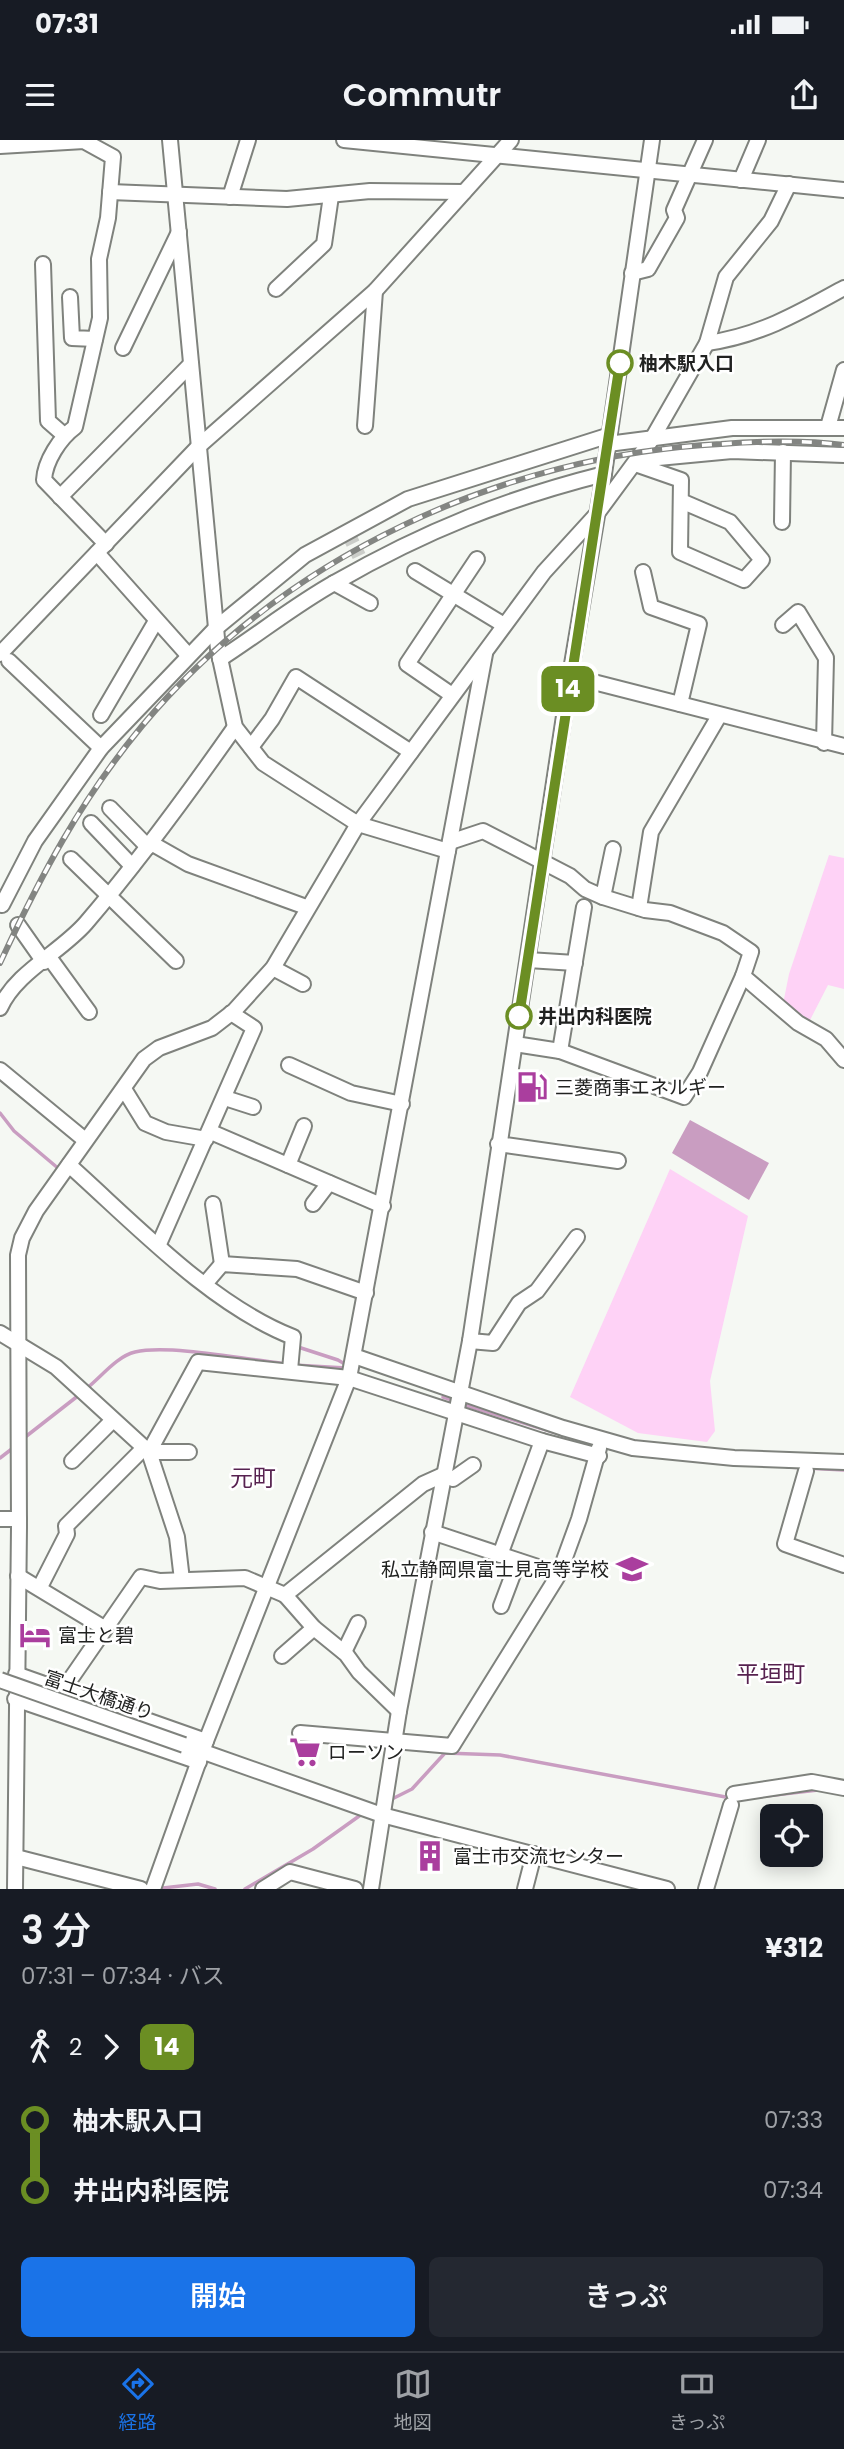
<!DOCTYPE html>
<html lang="ja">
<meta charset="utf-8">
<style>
:root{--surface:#171b24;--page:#242831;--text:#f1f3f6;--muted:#9ea1a6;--line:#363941;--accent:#1a73e8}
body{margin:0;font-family:Poppins,"Noto Sans JP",sans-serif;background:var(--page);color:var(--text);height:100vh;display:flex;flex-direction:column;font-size:26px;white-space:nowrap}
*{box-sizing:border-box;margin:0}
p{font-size:23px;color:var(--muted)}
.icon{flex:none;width:38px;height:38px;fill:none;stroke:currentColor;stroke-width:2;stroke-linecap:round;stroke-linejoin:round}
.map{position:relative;height:1749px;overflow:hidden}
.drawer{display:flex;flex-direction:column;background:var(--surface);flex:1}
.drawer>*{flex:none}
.badge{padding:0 14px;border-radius:10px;font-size:24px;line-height:46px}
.tools{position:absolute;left:760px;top:1664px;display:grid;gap:14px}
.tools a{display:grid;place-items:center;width:63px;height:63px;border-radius:10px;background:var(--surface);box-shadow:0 4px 18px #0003;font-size:35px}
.map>.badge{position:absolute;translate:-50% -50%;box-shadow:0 0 0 4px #fff}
.legs{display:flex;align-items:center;gap:10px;height:77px;padding:0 21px;font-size:23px}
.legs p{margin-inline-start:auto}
.overview{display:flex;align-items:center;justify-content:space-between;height:119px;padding:0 21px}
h1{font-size:38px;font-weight:600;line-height:52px}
.cta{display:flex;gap:14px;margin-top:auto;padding:14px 21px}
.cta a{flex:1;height:80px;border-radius:10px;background:var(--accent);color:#fff;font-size:28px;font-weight:600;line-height:80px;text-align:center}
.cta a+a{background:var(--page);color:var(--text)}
ul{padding:0 21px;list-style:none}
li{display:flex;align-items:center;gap:24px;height:70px;font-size:26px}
li i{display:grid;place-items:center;width:10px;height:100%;margin:0 9px;background:currentColor}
li i::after{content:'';width:18px;height:18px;margin:-9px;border:5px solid;border-radius:50%;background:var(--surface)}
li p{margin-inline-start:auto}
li:first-child i{background:linear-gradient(#0000 50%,currentColor 0)}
li:last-child i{background:linear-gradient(currentColor 50%,#0000 0)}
.status{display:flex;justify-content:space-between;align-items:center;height:49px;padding:0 35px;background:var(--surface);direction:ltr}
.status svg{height:19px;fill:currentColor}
header{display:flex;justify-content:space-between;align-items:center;height:91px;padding:0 21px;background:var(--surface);font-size:32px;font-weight:600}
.tabs{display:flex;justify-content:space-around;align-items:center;height:98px;border-top:2px solid var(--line);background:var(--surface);font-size:19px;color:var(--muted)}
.tabs a{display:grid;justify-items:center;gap:4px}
.tabs .on{color:var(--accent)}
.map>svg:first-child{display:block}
</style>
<div class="status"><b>07:31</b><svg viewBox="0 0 49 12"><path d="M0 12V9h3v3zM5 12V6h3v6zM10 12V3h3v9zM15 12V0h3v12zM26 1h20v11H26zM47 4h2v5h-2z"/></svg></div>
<header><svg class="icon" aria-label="menu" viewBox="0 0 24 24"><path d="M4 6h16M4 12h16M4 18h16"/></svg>Commutr<svg class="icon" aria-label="share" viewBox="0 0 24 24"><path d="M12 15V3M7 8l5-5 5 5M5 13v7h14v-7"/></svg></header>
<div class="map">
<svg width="844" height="1749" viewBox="0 0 844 1749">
<rect width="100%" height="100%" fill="#f5f8f3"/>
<g fill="#fed2f6">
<polygon points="829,715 844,718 844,849 828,845 809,882 783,864 789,834"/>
<polygon points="670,1029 748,1076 710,1241 715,1291 707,1302 638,1293 570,1257"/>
</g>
<polygon fill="#c99dc1" points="690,980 769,1023 749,1060 672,1013"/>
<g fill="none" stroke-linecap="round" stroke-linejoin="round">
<g stroke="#c99dc1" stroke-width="3.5">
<polyline points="0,973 14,991 59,1029"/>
<polyline points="298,1207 338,1220 348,1226"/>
<polyline points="294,1225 346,1228"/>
<path d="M 87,1248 C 101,1237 117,1216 135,1212 C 169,1204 249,1220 287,1224"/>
<polyline points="443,1257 455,1261"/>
<polyline points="462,1264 595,1305"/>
<polyline points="24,1298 79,1255"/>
<polyline points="0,1318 13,1308"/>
<polyline points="787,1327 844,1330"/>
<polyline points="739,1659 818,1650"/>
<polyline points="390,1660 412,1649 445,1613 500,1615 731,1658"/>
<polyline points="163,1748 198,1744 215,1749"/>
<polyline points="245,1749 313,1709 362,1674"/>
</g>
<polyline stroke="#cbcdc9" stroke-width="14" stroke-dasharray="14 7" stroke-linecap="butt" points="347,391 359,416"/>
<defs>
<g id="minor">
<polyline points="170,0 218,509 235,587 263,623 358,684 448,711"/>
<polyline points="344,0 844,50"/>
<path d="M 0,6 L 84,1 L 113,17 L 108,78 L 99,119 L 100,178 L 75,287 C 60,298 45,321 44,340 L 106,404"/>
<polyline points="741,40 758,0"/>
<polyline points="110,52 287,59 370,51 464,52"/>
<polyline points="230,57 248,0"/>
<polyline points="43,124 48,281 64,295"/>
<polyline points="632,133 648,129 677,78 674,70 705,0"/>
<polyline points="276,149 324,104 331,56"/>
<polyline points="70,157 72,198 95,199"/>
<path d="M 707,203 C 759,196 799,173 844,148"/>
<polyline points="123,208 179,92"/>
<polyline points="365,286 375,151"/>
<polyline points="828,287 844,230"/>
<polyline points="608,304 732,288 844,288"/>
<polyline points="637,320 732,311 844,315"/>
<polyline points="635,324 681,340 680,412 744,440 762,420 730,382 681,361"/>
<polyline points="60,357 191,224"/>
<polyline points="782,382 783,312"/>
<polyline points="97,413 188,515"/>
<polyline points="415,431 504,485"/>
<polyline points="643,432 651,467 699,484 680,564"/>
<polyline points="334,443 370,463"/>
<polyline points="783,485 798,472 826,518 824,603"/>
<polyline points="0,514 199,306 375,151 511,0"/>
<path d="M 220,519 C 259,494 296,464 336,442 C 425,391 505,359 604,334"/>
<polyline points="9,521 101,608"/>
<polyline points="570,536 844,606"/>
<polyline points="452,555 407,524 477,419"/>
<polyline points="101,575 156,481"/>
<polyline points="251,607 272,579 296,537 411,612"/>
<polyline points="110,668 148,707"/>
<polyline points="91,683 132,726"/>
<polyline points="450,702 483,691 570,736 585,749 603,757 645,770 670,773 723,793 751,812 743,836 798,883 826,899 844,920"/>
<polyline points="151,703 188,724 306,767"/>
<polyline points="71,719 176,821"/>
<polyline points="603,757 613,709"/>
<polyline points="2,765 35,701 101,608 216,488 305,415 408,359 610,295"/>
<polyline points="639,768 651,692 719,576"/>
<polyline points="18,785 44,822"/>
<polyline points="49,817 89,872"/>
<polyline points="528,820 575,823"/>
<polyline points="273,828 303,844"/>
<path d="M 0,868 C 16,832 61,812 86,783 C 140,720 188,654 235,587"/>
<polyline points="515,904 560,911 684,957 700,932 743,836"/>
<polyline points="560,911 584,767"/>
<polyline points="289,925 351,953 402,964"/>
<polyline points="0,930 85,1000"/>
<polyline points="124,949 145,983 166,992 206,999"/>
<polyline points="225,958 253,967"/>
<polyline points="211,992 383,1066"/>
<polyline points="498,1004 618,1021"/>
<path d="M 69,1025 C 135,1084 211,1165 293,1197 L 290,1230"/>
<polyline points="288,1025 304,986"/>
<polyline points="213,1064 222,1124"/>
<polyline points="313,1064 329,1043"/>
<polyline points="159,1104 254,888 231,873"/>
<polyline points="205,1144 222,1124 297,1129 366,1153"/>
<polyline points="0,1193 56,1227 149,1312 177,1397 182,1440"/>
<polyline points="470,1201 493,1203 519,1163 537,1151 577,1097"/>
<polyline points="354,1216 563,1288 633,1308 734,1318 844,1322"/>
<polyline points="189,1312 149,1312 198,1222 349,1238 542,1301 599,1316"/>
<polyline points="72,1321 113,1280"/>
<polyline points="806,1331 785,1404 844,1425"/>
<polyline points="0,1379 19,1379"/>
<polyline points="432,1392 559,1434"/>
<polyline points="500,1415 542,1301"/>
<polyline points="18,1436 104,1488"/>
<polyline points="40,1447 67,1394 66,1386 144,1308"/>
<polyline points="285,1455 314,1488 346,1514 359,1532 399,1571"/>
<polyline points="501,1466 518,1421"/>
<polyline points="344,1512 358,1483"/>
<polyline points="282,1516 314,1488"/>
<polyline points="16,1534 206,1601"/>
<polyline points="63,1550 141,1437 160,1441 245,1438 285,1455 423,1344 443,1335 453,1339 473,1325"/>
<polyline points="15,1559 199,1622"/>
<polyline points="300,1593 452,1606 559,1434 579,1379 599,1308"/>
<polyline points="184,1605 382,1675 667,1749"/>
<polyline points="734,1654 812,1642 844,1648"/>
<polyline points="16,1717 141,1749"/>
<polyline points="15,1749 19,1387 18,1115 22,1098 36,1071 144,919 159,908 212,888 234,871 273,828 358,684 544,432 596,375 652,299 707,203 726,137 771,81 789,44"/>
<polyline points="153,1749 206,1601 349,1238 485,514"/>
<polyline points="263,1749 290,1732 355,1749"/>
<polyline points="371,1749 399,1571 470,1201 570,536 604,334 652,0"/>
<polyline points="525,1749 534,1714"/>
<polyline points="706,1749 731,1665"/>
</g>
</defs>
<use href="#minor" stroke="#7f827d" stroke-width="18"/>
<use href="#minor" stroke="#fff" stroke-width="14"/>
<defs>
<path id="rail" d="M 0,823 C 41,735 80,661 142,586 C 284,416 503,315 721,304 C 762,301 804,300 844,305"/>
</defs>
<use href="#rail" stroke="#838582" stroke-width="6"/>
<use href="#rail" stroke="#fff" stroke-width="3.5" stroke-dasharray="10" stroke-linecap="butt"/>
<defs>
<polyline id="minor-bridge" points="0,1540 184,1605"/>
</defs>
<use href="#minor-bridge" stroke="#7f827d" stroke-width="18" stroke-linecap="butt"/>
<use href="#minor-bridge" stroke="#fff" stroke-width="14"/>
</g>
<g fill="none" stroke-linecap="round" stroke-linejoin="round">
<defs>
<polyline id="line-1" points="519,876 620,223"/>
</defs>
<use href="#line-1" stroke="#fff" stroke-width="16"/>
<use href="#line-1" stroke="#6b8e23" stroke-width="10"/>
</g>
<defs>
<symbol id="fuel-bare" viewBox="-9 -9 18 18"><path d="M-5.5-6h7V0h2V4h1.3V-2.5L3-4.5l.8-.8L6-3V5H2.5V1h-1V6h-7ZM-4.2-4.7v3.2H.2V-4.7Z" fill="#aa3e9e" stroke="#fff" stroke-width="2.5" paint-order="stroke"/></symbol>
<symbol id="school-bare" viewBox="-9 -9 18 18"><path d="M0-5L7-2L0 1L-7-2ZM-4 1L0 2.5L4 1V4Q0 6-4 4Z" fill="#aa3e9e" stroke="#fff" stroke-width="2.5" paint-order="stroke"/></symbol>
<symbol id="hotel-bare" viewBox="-9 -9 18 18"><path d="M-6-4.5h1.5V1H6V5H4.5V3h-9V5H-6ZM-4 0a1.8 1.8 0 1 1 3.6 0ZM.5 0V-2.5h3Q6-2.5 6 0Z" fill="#aa3e9e" stroke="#fff" stroke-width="2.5" paint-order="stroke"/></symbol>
<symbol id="supermarket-bare" viewBox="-9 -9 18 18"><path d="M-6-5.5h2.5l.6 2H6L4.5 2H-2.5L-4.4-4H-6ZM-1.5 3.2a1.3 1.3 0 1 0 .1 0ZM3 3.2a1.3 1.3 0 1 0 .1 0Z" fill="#aa3e9e" stroke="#fff" stroke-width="2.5" paint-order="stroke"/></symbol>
<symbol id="building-bare" viewBox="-9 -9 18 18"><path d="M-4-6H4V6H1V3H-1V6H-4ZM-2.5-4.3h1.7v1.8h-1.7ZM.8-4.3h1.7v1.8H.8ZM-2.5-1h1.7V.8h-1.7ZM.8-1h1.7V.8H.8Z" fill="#aa3e9e" stroke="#fff" stroke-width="2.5" paint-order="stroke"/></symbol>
</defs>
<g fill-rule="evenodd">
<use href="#fuel-bare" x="510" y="925" width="44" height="44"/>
<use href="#school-bare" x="610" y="1407" width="44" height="44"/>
<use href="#hotel-bare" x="13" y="1473" width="44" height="44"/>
<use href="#supermarket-bare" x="283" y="1590" width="44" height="44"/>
<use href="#building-bare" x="408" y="1694" width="44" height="44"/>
</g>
<g fill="#fff" stroke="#6b8e23" stroke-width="3.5">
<circle cx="620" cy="223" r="12"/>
<circle cx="519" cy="876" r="12"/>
</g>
<g text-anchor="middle" stroke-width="5" stroke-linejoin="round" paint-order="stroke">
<g font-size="19" font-weight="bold" fill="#212221" stroke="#fff" text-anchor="start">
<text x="639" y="230">柚木駅入口</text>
<text x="538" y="883">井出内科医院</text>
</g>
<g font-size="19" fill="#212221" stroke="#fff" text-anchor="start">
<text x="555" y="954">三菱商事エネルギー</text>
<text x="609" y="1436" text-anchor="end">私立静岡県富士見高等学校</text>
<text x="58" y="1502">富士と碧</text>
<text x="328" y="1619">ローソン</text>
<text x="453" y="1723">富士市交流センター</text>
</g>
<g font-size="19" fill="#212221" stroke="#fff">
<text transform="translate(99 1555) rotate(19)" y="7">富士大橋通り</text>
</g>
<g font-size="23" fill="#572250" stroke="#fff">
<text x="253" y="1346">元町</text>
<text x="771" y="1542">平垣町</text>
</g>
</g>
</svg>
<div class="tools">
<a><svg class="icon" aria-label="locate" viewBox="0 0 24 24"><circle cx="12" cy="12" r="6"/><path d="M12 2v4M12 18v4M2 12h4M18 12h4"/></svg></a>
</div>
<b class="badge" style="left:568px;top:549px;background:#6b8e23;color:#fff">14</b>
</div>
<section class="drawer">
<div class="overview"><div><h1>3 分</h1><p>07:31 – 07:34 · バス</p></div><b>¥312</b></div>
<div class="legs"><svg class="icon" aria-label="walk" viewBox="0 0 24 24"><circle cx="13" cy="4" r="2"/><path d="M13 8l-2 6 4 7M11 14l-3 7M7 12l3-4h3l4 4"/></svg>2<svg class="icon" aria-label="forward" viewBox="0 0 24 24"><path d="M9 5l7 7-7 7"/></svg><b class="badge" style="background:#6b8e23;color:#fff">14</b></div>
<ul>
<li><i style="color:#6b8e23"></i><b>柚木駅入口</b><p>07:33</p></li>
<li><i style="color:#6b8e23"></i><b>井出内科医院</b><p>07:34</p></li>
</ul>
<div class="cta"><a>開始</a><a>きっぷ</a></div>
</section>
<nav class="tabs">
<a class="on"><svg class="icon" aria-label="directions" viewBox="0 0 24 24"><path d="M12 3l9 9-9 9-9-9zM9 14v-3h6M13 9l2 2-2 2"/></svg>経路</a>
<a><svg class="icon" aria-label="map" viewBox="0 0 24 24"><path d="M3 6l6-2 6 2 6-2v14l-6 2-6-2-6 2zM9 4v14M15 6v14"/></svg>地図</a>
<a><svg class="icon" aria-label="tickets" viewBox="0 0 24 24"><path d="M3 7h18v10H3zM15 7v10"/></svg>きっぷ</a>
</nav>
